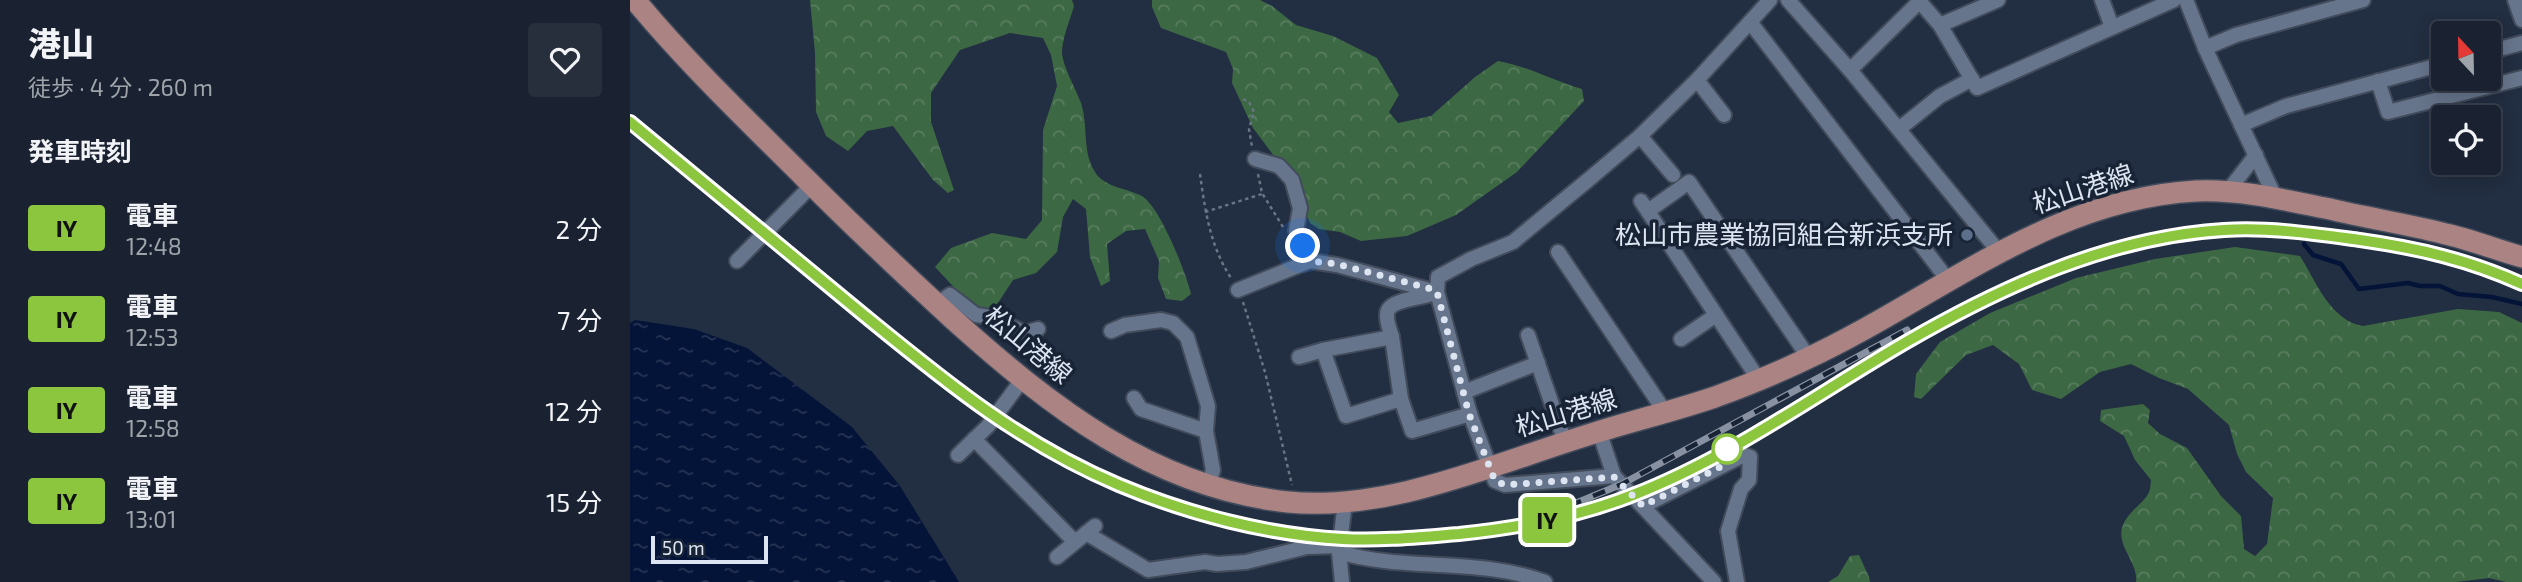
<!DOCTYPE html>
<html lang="ja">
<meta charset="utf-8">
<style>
:root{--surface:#1a2231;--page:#272f3d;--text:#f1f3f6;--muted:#9fa4ab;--line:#383f4d}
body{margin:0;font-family:"Exo 2","Noto Sans JP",sans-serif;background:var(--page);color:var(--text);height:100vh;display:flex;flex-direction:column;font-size:26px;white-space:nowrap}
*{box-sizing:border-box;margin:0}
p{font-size:23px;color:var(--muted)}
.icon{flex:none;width:38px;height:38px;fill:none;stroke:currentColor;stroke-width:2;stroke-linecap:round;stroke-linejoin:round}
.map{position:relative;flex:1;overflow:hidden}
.panel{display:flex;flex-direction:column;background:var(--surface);width:630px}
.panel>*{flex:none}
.badge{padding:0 14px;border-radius:5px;font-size:24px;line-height:46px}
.needle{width:46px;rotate:338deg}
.buttons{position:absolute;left:1801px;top:21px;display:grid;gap:14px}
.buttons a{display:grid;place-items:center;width:70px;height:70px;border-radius:7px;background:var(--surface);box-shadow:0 4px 18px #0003,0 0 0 2px var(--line);font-size:35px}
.scale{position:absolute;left:21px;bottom:18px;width:117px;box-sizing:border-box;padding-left:7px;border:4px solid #dbe4f0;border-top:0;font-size:19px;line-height:24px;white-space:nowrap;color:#dbe4f0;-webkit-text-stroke:5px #182436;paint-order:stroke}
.you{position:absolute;width:35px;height:35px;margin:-18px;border:5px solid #fff;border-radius:50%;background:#1a73e8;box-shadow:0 0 0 10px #1a73e833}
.map>.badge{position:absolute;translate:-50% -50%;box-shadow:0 0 0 4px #fff}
h2{padding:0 28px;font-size:26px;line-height:63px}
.round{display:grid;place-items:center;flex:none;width:74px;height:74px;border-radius:7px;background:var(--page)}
.overview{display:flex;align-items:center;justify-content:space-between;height:119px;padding:0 28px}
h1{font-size:33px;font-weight:800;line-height:52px}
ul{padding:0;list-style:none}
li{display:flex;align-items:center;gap:21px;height:91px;padding:0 28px}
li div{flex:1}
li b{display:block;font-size:26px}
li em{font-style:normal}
li .badge{min-width:77px;font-weight:700;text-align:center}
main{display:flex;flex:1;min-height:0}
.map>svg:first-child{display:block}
</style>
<main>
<section class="panel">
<div class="overview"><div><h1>港山</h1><p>徒歩 · 4 分 · 260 m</p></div><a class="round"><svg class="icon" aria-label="heart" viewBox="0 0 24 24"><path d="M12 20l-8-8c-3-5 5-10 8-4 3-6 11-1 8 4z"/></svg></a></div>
<h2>発車時刻</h2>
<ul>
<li><span class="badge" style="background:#8bc63e;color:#111">IY</span><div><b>電車</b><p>12:48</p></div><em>2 分</em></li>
<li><span class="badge" style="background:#8bc63e;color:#111">IY</span><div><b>電車</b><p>12:53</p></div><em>7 分</em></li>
<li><span class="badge" style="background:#8bc63e;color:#111">IY</span><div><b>電車</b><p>12:58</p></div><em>12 分</em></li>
<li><span class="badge" style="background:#8bc63e;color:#111">IY</span><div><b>電車</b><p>13:01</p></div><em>15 分</em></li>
</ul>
</section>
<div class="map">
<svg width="1892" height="582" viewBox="0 0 1892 582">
<defs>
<pattern id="forest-crowns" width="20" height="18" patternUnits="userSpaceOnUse" patternTransform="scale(1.75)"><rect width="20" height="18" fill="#3d6844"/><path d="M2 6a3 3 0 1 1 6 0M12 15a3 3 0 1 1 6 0" fill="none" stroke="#587d5f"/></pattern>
<pattern id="water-ripples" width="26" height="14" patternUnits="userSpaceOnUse" patternTransform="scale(1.75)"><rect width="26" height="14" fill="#041338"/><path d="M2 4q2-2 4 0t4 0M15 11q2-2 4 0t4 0" fill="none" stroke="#283555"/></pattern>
</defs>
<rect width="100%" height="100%" fill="#222e41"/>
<g fill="url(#forest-crowns)">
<path d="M 180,0 L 442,0 L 444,6 C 440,20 432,38 432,53 C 433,67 446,89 451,103 C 459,128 451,153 467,175 C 477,187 497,189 510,195 C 529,203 556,273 561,294 L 552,301 L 536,299 L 528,278 L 529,261 L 515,229 L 496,231 L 477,244 L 480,281 L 471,286 L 460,257 L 456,209 L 443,199 L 433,217 L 427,252 L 406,273 L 383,280 L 366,306 L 347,312 L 305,267 L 321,248 L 362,233 L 396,239 L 412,220 L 413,130 L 427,86 L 421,55 L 413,38 L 380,33 L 330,50 L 301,93 L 301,122 L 324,190 L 318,193 L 303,180 L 263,126 L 237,131 L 218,151 L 196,136 L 186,112 L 185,53 Z"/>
<path d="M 522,0 L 630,0 L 642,6 L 666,25 L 703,36 L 747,58 L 769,95 L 759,112 L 768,123 L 801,116 L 845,77 L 868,61 C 897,66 924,81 952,89 L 954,101 L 887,172 L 826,215 L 777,236 L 731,241 L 710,232 L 689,229 L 680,223 L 659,176 L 623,128 L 602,83 L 603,69 L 596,52 L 531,28 L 522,7 Z"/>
<path d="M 1605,247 L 1670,256 C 1687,283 1700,320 1733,326 L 1828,309 L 1869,312 L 1892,323 L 1892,582 L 1876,582 L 1859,578 L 1826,582 L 1506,582 C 1509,564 1487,547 1492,528 C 1497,511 1514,504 1519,492 C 1521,488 1520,484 1521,480 L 1505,460 L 1494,436 L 1470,421 L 1471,410 L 1513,404 L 1520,410 L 1518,423 L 1530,434 L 1557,448 L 1591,496 L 1611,516 L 1614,549 L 1625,556 L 1637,544 L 1643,498 L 1616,472 L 1607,454 L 1599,425 L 1558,389 L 1529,378 L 1501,364 L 1470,372 L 1431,399 L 1402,390 L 1389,364 L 1363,345 L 1336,355 L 1291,399 L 1284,397 L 1286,374 L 1310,342 L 1360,313 L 1446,278 L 1525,259 Z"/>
<polygon points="1229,555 1239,577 1240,582 1198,582 1208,576 1220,556"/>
</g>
<polygon fill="url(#water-ripples)" points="5,320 64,329 117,348 222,427 270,486 329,582 0,582 0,323"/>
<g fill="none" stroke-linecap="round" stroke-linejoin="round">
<polyline stroke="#041338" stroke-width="4.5" points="1674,244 1683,255 1711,264 1729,289 1778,283 1790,286 1810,286 1828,294 1862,297 1892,304"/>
<defs>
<g id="street">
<polyline points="1158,0 1220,70 1369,252"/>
<polyline points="1472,0 1482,27"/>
<polyline points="1556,0 1575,48 1646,199"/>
<polyline points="1885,0 1892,20"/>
<polyline points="1290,2 1310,25 1347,88 1544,0"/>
<polyline points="1120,22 1318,280"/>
<polyline points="1310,25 1368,0"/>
<polyline points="1575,48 1606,35 1733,0"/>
<polyline points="1858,52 1892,43"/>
<polyline points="1220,70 1291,0"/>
<polyline points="1067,80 1094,115"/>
<polyline points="1748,81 1758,112 1892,78"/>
<polyline points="1611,125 1656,106 1813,64"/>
<polyline points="1269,129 1310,96 1342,79"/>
<polyline points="1010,136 1043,175"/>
<polyline points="625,159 649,166 662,180 670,208 666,231 680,261 707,265 807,292"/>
<polyline points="1598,191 1626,155"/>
<polyline points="1011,201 1129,380"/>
<polyline points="1018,211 1059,182 1179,358"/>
<polyline points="928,252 1035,412"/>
<polyline points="107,261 182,185"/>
<polyline points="608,290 680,261"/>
<polyline points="307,304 320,295 346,315 361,317 395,333 408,329"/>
<polyline points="481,331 495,325 531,320 543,323 557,337 578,406 576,431 583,470 579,484"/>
<polyline points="898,335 935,442"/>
<polyline points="762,337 771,399 782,431 840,414"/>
<polyline points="1051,339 1086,315"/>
<polyline points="693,350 716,416 771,399"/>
<path d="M 669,357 L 693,350 L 762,337 C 760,330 756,321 757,314 C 758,298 795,299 807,292"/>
<polyline points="834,392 908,363"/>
<polyline points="504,398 511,409 576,431"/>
<polyline points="969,431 984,476 1084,582"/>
<polyline points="344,439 445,542"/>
<polyline points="328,455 358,426 392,380"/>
<polyline points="984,476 875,485 865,481 840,414 807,292 808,277 841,259 883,242 958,180 1010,136 1067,80 1140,0"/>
<polyline points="1013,506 1114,455 1120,457 1119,480 1111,489 1098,531 1107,582"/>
<polyline points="456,533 518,570 575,562 587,564 616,562 677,547 710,546"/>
<path d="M 709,552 C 775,572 849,557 915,582"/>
<polyline points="427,557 465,526"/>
<polyline points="712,582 709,552 715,502"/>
</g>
<path id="primary" d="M 5,0 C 57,63 118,121 176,179 C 224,227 274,274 324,320 C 421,407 524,488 658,502 C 759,512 866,463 961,434 C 1002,421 1044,411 1085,397 C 1115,386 1145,374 1174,360 C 1304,300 1417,199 1566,191 C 1612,189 1659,201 1704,210 C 1743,219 1782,225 1820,235 C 1844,241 1868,250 1892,257"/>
</defs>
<use href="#street" stroke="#414b5b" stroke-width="18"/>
<use href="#primary" stroke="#414b5b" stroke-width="24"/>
<g stroke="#697484" stroke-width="2.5" stroke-dasharray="3.5 3.5" stroke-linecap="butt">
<polyline points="613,99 619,102 624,112 619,129 622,147"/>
<path d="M 570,174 C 575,210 580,246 601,278"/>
<polyline points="628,174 632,193 653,227"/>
<polyline points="575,212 632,194"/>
<polyline points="613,302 635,372 662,485"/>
</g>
<use href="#street" stroke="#67758c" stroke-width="14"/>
<use href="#primary" stroke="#ab8383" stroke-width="21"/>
<defs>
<g id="rail">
<path d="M 0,122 L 325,389 C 437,472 571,530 712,539 C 751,541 791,537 830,534 C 888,528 947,517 1002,496 C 1096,460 1187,395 1273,344 C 1370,286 1482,235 1596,230 C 1640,228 1686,234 1730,240 C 1787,249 1839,260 1892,284"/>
<polyline points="939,506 992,484 1277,330"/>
</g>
</defs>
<use href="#rail" stroke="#8791a1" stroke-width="7"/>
<use href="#rail" stroke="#182436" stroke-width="4.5" stroke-dasharray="13" stroke-linecap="butt"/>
</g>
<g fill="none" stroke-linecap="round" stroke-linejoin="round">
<defs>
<path id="line" d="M 0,122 C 79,187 157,252 235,316 C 317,383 391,444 489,485 C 558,514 638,535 713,539 C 752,541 790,537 829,534 C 888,528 948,517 1003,495 C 1101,457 1188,393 1278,341 C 1375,285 1481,237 1594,230 C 1639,227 1685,234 1730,240 C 1787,248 1839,260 1892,284"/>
</defs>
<use href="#line" stroke="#fff" stroke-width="16"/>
<use href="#line" stroke="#8bc63e" stroke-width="10"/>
<polyline stroke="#dbe4f0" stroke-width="7" stroke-dasharray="0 12.6" points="673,246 680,261 707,264 802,289 807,292 839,414 865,481 875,485 984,477 1013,506 1094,465 1097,449"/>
</g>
<circle fill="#5c6f8a" stroke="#182436" stroke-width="2.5" cx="1337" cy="235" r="7"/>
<circle fill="#fff" stroke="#8bc63e" stroke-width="3.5" cx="1097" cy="449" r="14"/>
<g text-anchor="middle" stroke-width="7" stroke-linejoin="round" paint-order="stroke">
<g font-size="26" fill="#dbe4f0" stroke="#182436">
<text transform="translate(1453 189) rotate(-18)" y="9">松山港線</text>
<text transform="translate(398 345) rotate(40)" y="9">松山港線</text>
<text transform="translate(936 413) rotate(-17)" y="9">松山港線</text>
</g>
<g font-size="26" fill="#dbe4f0" stroke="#182436" text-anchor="end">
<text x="1323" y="244">松山市農業協同組合新浜支所</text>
</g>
</g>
</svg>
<div class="buttons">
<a><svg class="needle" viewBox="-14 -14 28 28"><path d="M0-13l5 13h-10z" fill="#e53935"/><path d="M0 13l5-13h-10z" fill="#9fa4ab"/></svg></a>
<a><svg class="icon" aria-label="locate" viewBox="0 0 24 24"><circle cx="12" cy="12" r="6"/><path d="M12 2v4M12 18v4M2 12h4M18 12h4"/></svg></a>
</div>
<div class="scale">50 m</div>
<div class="you" style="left:673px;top:246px"></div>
<b class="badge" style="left:917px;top:520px;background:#8bc63e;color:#111">IY</b>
</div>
</main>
